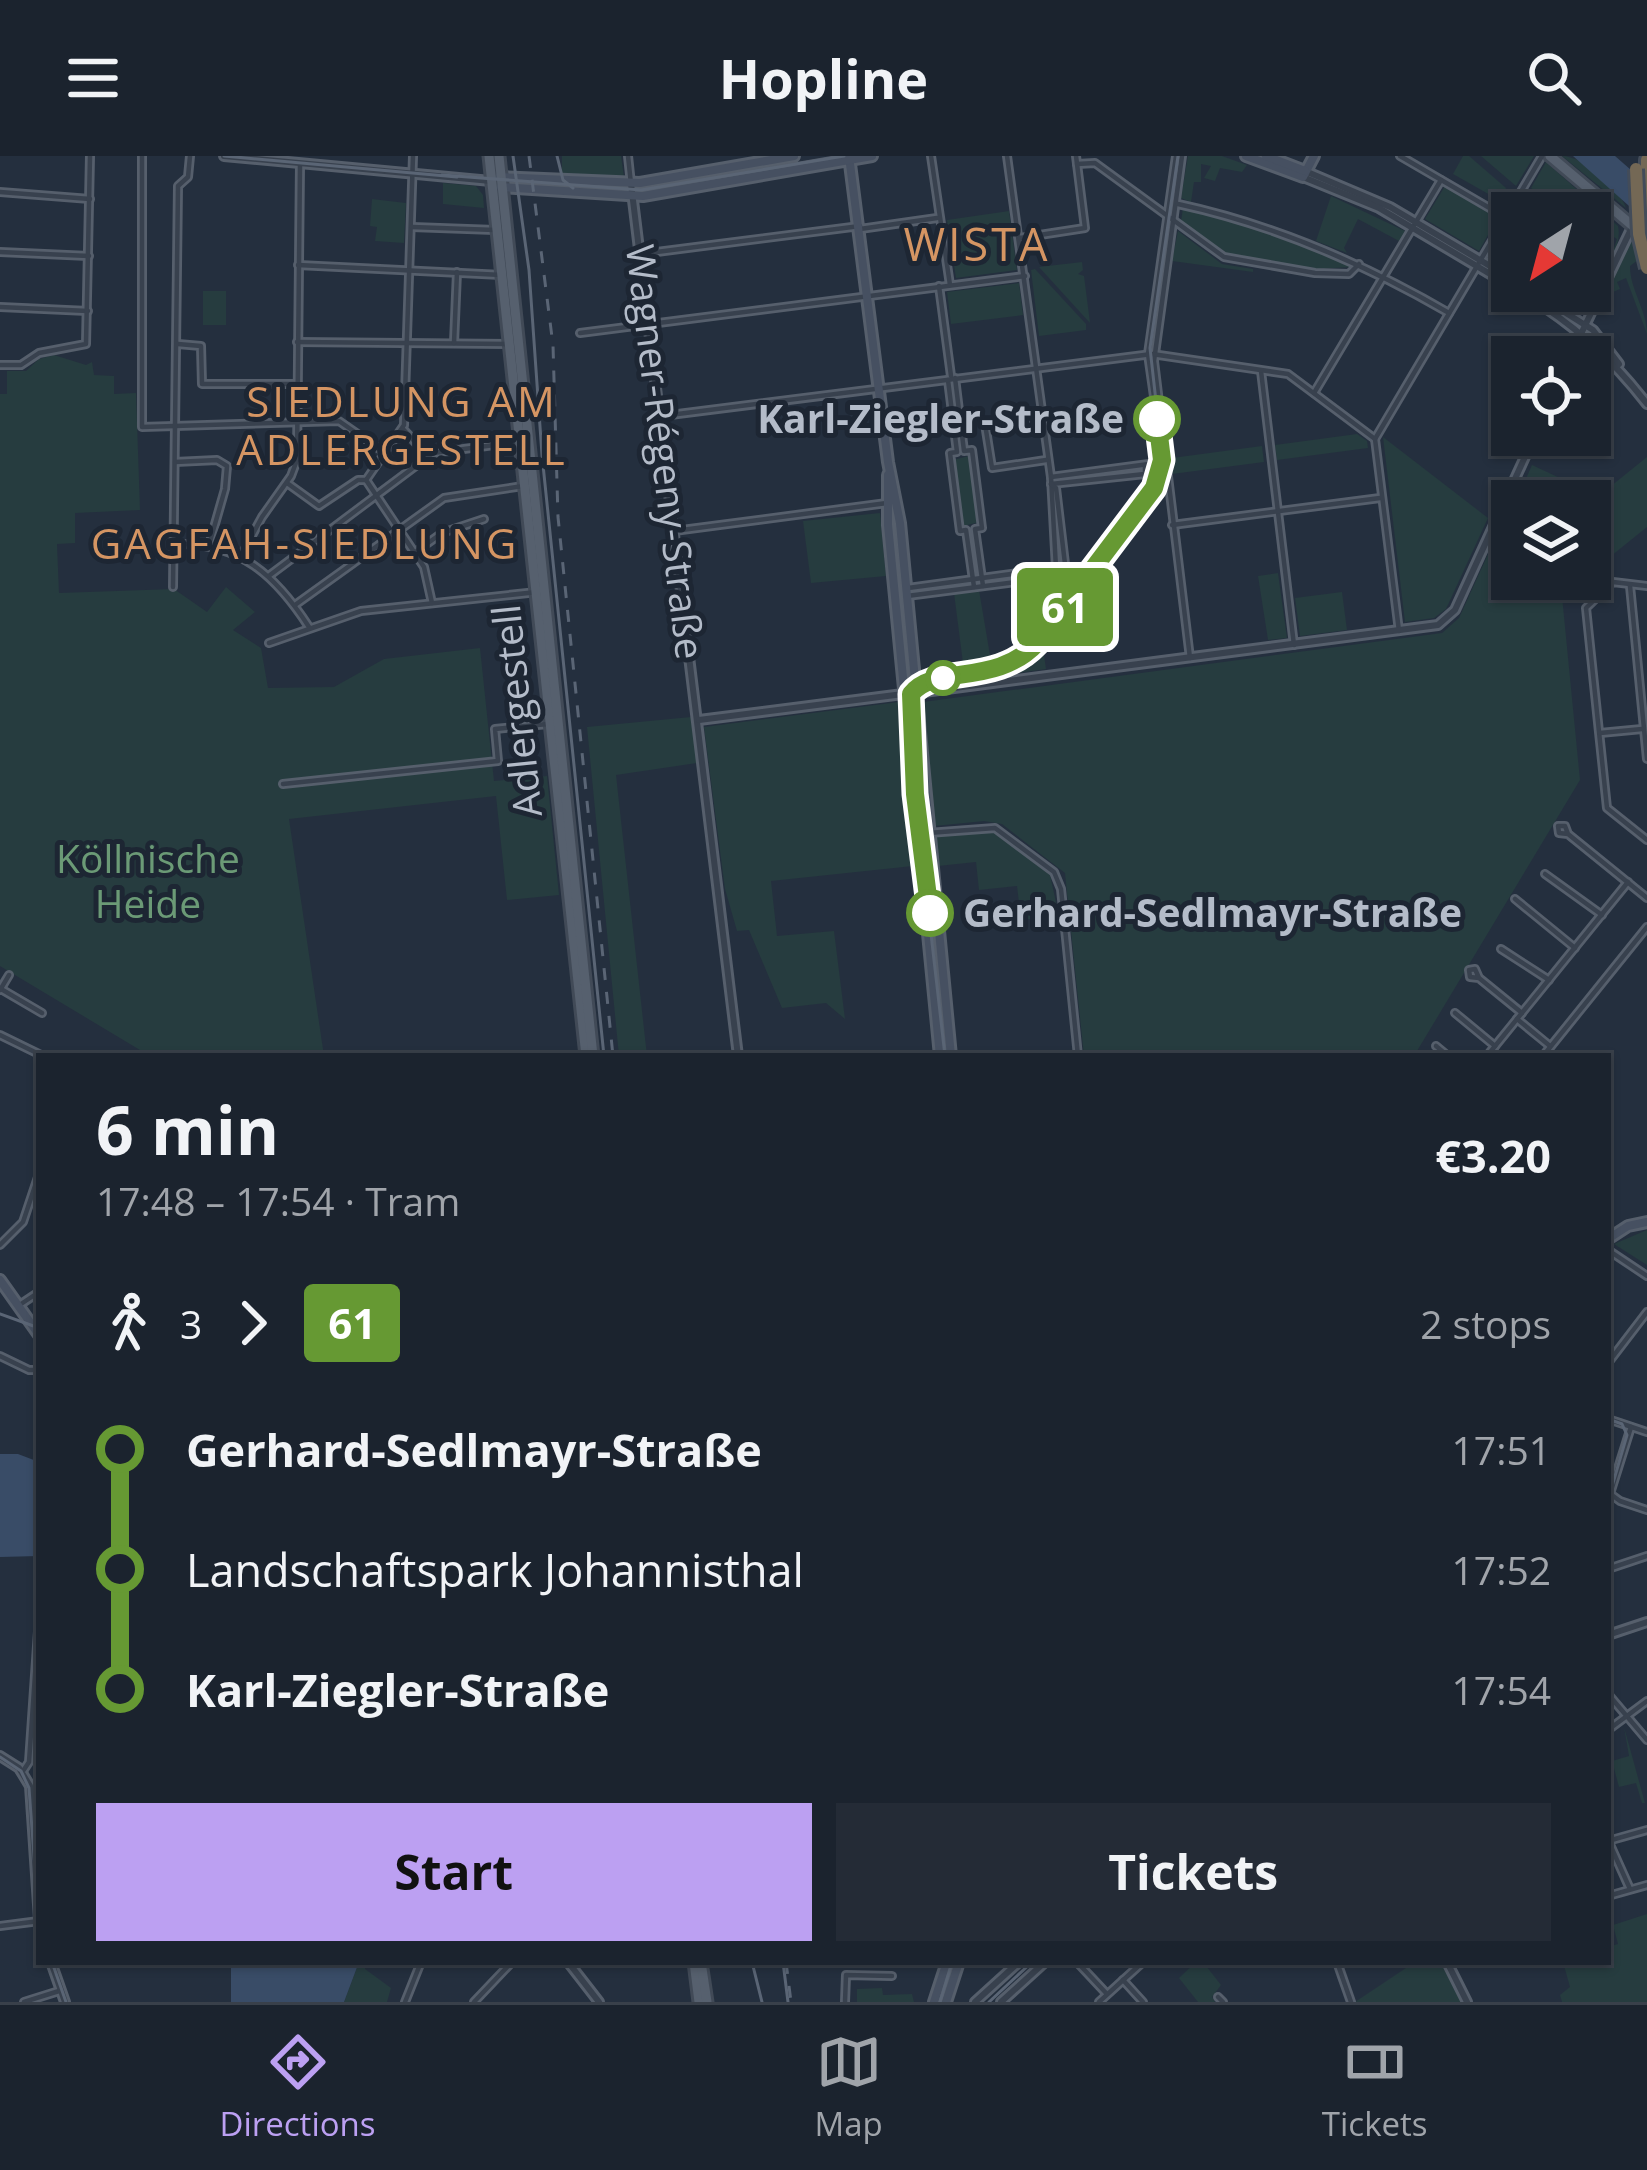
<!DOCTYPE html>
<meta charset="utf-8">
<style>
:root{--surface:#1b232e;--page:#242b36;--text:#f1f3f6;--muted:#a0a4aa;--line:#39404a;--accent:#bca0f2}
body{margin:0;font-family:"Open Sans",sans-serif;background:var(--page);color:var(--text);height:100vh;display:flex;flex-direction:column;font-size:45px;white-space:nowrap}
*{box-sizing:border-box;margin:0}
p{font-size:39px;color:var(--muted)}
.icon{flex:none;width:66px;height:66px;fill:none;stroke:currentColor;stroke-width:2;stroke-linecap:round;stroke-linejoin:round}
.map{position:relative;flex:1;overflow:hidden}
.sheet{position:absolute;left:36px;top:897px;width:1575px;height:912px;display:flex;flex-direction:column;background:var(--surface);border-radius:0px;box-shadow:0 3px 9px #0004,0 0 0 3px var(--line)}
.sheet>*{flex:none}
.badge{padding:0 24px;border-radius:9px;font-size:42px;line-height:78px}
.needle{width:78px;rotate:216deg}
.tools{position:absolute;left:1491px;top:36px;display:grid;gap:24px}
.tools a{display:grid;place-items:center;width:120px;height:120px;border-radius:0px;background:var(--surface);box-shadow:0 3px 9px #0004,0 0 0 3px var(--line);font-size:60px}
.map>.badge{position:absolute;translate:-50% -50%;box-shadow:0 0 0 6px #fff}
.legs{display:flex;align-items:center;gap:18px;height:132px;padding:0 60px;font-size:39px}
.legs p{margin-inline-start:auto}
.head{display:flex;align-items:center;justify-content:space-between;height:204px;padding:0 60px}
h1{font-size:66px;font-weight:700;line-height:90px}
.action{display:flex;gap:24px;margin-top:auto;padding:24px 60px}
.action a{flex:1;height:138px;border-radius:0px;background:var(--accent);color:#111;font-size:48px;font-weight:700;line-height:138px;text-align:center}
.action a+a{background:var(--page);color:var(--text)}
ul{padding:0 60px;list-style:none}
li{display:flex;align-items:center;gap:42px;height:120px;font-size:45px}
li i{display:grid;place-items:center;width:18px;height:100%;margin:0 15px;background:currentColor}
li i::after{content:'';width:30px;height:30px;margin:-15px;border:9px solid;border-radius:50%;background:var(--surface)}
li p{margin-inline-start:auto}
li:first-child i{background:linear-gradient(#0000 50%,currentColor 0)}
li:last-child i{background:linear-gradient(currentColor 50%,#0000 0)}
header{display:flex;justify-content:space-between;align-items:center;height:156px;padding:0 60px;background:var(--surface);font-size:54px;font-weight:700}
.dock{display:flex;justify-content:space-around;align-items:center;height:168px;border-top:3px solid var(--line);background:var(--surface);font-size:33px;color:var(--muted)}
.dock a{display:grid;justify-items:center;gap:6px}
.dock .current{color:var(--accent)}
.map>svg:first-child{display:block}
</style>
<header><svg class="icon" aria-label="menu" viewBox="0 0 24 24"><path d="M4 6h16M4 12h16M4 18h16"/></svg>Hopline<svg class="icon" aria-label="search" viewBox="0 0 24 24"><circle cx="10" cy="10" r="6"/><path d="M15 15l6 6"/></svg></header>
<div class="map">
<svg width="1647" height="1846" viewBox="0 0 1647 1846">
<rect width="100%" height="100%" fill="#242f3e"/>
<g fill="#263c3f">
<polygon points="562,0 621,0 624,21 562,17"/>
<polygon points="1188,0 1222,0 1247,9 1242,16 1220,12 1215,25 1204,22 1211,10 1201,8 1201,26 1194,26 1191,46 1181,42"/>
<polygon points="1463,0 1469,0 1506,32 1499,44 1453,18"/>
<polygon points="1481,0 1534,0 1516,30"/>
<path d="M 1562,0 C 1583,0 1619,32 1626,52 Z"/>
<path d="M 1546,6 L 1618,70 C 1621,85 1614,98 1607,114 L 1617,83 L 1590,67 L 1590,57 L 1573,57 L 1531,32 Z"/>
<polygon points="770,7 773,15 644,38 642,29"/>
<polygon points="443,27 476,30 483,39 484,52 443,48"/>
<polygon points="1445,30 1498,61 1479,95 1425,63"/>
<polygon points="1331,40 1405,75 1399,85 1358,63 1344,92 1347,97 1316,85"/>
<polygon points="372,43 406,47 404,87 375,85 377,71 370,70"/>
<polygon points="1183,52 1256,69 1350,106 1352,111 1316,113 1231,100 1181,65"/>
<polygon points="1009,55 1017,114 956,122 947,64"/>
<polygon points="1178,75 1222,108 1253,113 1253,116 1172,105"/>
<path d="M 1628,85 L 1633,87 L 1638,104 L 1630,110 C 1630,134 1647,154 1647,178 L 1626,122 L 1617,126 L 1620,133 L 1606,139 L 1625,95 L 1603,136 Z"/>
<polygon points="1082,106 1083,114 1078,118 1084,120 1090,167 1039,111"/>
<polygon points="1035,113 1086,168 1086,174 1039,180 1031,114"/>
<polygon points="1019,127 1023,159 951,168 947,136"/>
<rect x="203" y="135" width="23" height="34"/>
<polygon points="54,199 86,209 92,206 94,219 114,220 114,238 136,237 140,354 75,357 75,387 57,388 59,437 174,433 207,456 226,431 255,456 233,474 261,492 268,532 334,531 384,503 480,492 494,625 547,620 559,739 507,744 496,640 289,663 324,900 150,900 0,810 0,238 7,238 7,215 26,215 39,203"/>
<polygon points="1357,278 1367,285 1368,292 1277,304 1275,289"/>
<polygon points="1383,281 1488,362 1446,453 1434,462 1405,466"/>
<polygon points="1262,290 1264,306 1172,318 1172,302"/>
<polygon points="969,300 980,366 963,370 953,304"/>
<polygon points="1647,301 1647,371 1590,417 1590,347"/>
<polygon points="1532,309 1562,323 1552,345 1516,345"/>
<polygon points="1157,320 1148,339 1035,485 1023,498 996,513 994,504 1010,502 1058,438 1057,424 1071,422 1148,321"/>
<polygon points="880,357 886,420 811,427 803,365"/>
<polygon points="898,369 913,525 906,526 890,370"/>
<polygon points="1500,372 1512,382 1512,423 1582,423 1562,440 1580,624 1414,900 1084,900 1065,717 1002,668 984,665 934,670 923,546 1442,477 1459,462"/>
<polygon points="1278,417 1287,482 1268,484 1258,420"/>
<polygon points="979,434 992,511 964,515 954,437"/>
<polygon points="1342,436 1347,474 1300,480 1295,442"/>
<polygon points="1042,485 1046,513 996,520 1025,503"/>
<polygon points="899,546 913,710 771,725 777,780 834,775 845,863 826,847 782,852 749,774 737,775 725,733 704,571"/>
<polygon points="691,561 697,587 697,607 616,619 647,900 619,900 587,571"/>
<polygon points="984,673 1000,677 1050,719 1059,760 1021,764 1017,730 979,734 976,706 938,710 935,680"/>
<polygon points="1647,1074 1647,1109 1614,1088"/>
<polygon points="1624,1571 1645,1647 1642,1647 1636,1627 1619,1631 1612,1605 1629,1600"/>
<polygon points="1647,1758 1647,1846 1562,1846 1560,1839 1570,1831 1563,1806 1608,1806 1608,1791 1618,1788 1613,1769"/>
<polygon points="359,1806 365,1806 365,1813 391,1832 387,1846 344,1846"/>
<polygon points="1196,1806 1203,1806 1221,1829 1212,1841 1215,1846 1198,1846 1179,1822"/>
<polygon points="1415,1806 1440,1806 1462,1846 1355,1846"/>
<polygon points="882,1832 883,1839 912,1838 914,1846 857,1846 857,1833"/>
</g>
<g fill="#394c67">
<polygon points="1573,0 1615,0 1647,28 1647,66"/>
<polygon points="0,1298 18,1298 39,1306 39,1400 0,1401"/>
<polygon points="231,1806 359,1806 344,1846 231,1846"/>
</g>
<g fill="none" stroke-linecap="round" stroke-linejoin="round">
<defs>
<g id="minor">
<polyline points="142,0 142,271 339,265 385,297"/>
<polyline points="413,0 404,269 366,324 424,411 432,447"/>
<polyline points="628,0 631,28"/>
<polyline points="931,0 950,129"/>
<polyline points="1007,0 1051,321 1056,412"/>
<polyline points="1182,0 1154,205 1190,502"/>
<polyline points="1400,0 1505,61"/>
<polyline points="1077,8 1095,7 1224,101 1315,117 1349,118 1359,108"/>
<polyline points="0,36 90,43"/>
<path d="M 1178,48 C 1275,69 1363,107 1449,157"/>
<polyline points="412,71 495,74"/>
<polyline points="860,73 937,62"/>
<polyline points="1020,82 1085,72 1076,0"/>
<polyline points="0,96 89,100"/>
<polyline points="641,98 860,70"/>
<polyline points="298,109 502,119"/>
<polyline points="939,130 951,220"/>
<polyline points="0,151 88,155"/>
<polyline points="580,177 1025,120"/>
<polyline points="297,186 508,188"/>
<polyline points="454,187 457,116"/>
<polyline points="178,188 201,190 202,228 297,228"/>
<polyline points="0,209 21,209 39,197 86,188 90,0"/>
<polyline points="1261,215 1294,489"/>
<polyline points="955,222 964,295 972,294 982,372 975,373 983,430"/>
<polyline points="948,224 957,296 950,297 960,375 966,374 974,431"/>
<polyline points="1314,237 1441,24"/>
<polyline points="662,260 1152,198 1288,218 1375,283"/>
<polyline points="1043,261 985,268 992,312 1046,304"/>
<polyline points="403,273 428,300"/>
<polyline points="175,306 217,304 227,310 225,333 209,389"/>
<polyline points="1164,311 1148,198 1176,0"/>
<polyline points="1051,321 1164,306"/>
<polyline points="287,327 319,350 358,324 366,324"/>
<polyline points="1051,328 1145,318 1145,310"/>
<polyline points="1051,328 1056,332 1065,408 1062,415"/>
<polyline points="1172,369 1380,342"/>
<polyline points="674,375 887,347"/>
<path d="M 175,388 C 240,386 276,420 309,471"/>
<polyline points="414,397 442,377 484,363"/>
<polyline points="241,400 262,361 291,320 297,304 300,8"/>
<polyline points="270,419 433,297 518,286"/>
<polyline points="1630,430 1647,603"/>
<polyline points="1647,430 1613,426 1586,452 1607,652 1647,684"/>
<polyline points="173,431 178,30 188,21 190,0"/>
<polyline points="908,432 1056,412"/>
<polyline points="907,440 1054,421 1061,416"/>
<polyline points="295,449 444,342 523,330"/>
<polyline points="1399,475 1375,283 1542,0"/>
<polyline points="269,487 361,455 537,436"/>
<polyline points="1600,577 1642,573"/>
<polyline points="283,628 498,605 495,573 548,568"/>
<polyline points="928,677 995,672 1054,716 1061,733 1078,900"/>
<polyline points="1568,678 1565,670 1558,670 1559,677 1568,678 1647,742"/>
<polyline points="1545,718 1602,759"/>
<polyline points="1515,743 1575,792"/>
<polyline points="1501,793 1549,824"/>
<polyline points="1479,822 1470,821 1469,814 1475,813 1479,822 1522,857"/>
<polyline points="1,833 42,857"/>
<polyline points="0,834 9,819"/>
<polyline points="1455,857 1495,890"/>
<polyline points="1517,863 1550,890"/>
<polyline points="0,879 43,900"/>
<polyline points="1436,890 1448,900"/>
<polyline points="1487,900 1628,726"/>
<polyline points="1543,900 1647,771"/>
<polyline points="0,1089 23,1066 39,1018"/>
<polyline points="1608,1094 1647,1120"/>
<polyline points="18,1150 39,1136"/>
<polyline points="0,1200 29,1214 39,1214"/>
<polyline points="1608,1207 1647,1156"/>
<polyline points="1608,1263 1647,1276"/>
<polyline points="1609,1337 1620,1345 1647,1354"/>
<polyline points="1608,1344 1631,1271"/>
<polyline points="1608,1413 1647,1400"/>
<polyline points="1608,1538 1647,1584"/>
<polyline points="1608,1574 1647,1545"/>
<polyline points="23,1615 29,1606 39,1461"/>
<polyline points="1608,1684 1630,1733"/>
<polyline points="1608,1685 1647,1674"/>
<polyline points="1608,1740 1647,1729"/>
<polyline points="0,1770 39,1765"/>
<polyline points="1077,1806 1106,1837"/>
<polyline points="1337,1806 1351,1846"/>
<polyline points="1123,1824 1143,1846"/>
<polyline points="1218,1841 1223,1846"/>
<polyline points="24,1846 59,1835"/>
<polyline points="405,1846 421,1806"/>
<polyline points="474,1846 512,1806"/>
<polyline points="845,1846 846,1819 892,1820"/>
<polyline points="1099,1846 1143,1806"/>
</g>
<g id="tertiary">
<polyline points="224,0 491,25"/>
<polyline points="1305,15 1390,51 1512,123"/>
<polyline points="1303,21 1379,52 1512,131"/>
<polyline points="631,28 738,900"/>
<path d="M 1519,135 C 1571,166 1610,200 1647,248"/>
<polyline points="1531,135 1593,174 1619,208"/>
<polyline points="1570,201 1633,69"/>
<polyline points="916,537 1438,469 1455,454 1535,279"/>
<polyline points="699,564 903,538"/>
<polyline points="1608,1479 1647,1466"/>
<polyline points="0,1600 19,1612 30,1630 39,1763"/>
<polyline points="51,1806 65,1846"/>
<polyline points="568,1806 599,1846"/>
<polyline points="1447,1806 1467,1846"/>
<polyline points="975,1846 1019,1806"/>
<polyline points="1001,1846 1045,1806"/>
</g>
<g id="secondary">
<polyline points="849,0 888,306 900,367 951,900"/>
<polyline points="1246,0 1303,21 1314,0"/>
<polyline points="1266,0 1305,15"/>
<polyline points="499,21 640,27 794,0"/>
<polyline points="501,31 643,40 872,0"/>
<polyline points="888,319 888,369 940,900"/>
<polyline points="1608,1083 1628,1070 1647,1066"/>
<polyline points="0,1124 39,1179"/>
<polyline points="934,1846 947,1806"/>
<polyline points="946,1846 959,1806"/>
</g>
<g id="primary">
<polyline points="489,0 586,900"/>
<polyline points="499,0 593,900"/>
<polyline points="1550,0 1647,82"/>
<polyline points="694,1806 699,1846"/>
<polyline points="701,1806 707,1846"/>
</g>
<polyline id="motorway" points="1647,4 1647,64"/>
</defs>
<use href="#minor" stroke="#565f6c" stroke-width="10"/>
<use href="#tertiary" stroke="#565f6c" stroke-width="12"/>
<use href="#secondary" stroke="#565f6c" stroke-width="14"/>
<use href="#primary" stroke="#414a57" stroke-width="15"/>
<use href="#motorway" stroke="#434c59" stroke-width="18"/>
<use href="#minor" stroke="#38414e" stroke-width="4.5"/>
<use href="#tertiary" stroke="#38414e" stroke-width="6"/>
<use href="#secondary" stroke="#465061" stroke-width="8"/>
<use href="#primary" stroke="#56606e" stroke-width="9"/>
<use href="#motorway" stroke="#746855" stroke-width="12"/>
<g stroke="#5a6575" stroke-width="3">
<polyline points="224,0 457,21"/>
<polyline points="513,0 529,114 542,299 604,900"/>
<polyline points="557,0 563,24 573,32"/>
<polyline points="442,19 641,34 844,0"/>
<polyline points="945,900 915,638 910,541 924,526 995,515 1029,495 1155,329 1162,299 1150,192 1178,0"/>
<polyline points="0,1158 39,1172"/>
<polyline points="1608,1263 1622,1268 1627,1279 1608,1344"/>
<polyline points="0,1601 21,1615 29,1632 39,1768"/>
<polyline points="52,1806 66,1846"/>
<polyline points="752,1806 762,1846"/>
<polyline points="783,1806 788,1846"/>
<polyline points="940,1846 952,1806"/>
<polyline points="989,1846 1032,1806"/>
</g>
<g stroke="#5a6575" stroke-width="3" stroke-dasharray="12 12" stroke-linecap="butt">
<polyline points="529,0 553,189 558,361 613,900"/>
<polyline points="786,1806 791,1846"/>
</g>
<defs>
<polyline id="motorway-bridge" points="1636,13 1639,78 1647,112"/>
</defs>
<use href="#motorway-bridge" stroke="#434c59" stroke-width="18" stroke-linecap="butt"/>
<use href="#motorway-bridge" stroke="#746855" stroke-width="12"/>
</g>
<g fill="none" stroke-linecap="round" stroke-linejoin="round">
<defs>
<path id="line-1" d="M 930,757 L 915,638 L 911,538 C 934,508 996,531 1037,487 L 1154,332 L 1162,304 L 1157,263"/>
</defs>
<use href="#line-1" stroke="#fff" stroke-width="27"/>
<use href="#line-1" stroke="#693" stroke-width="18"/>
</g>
<g fill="#fff" stroke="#693" stroke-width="6">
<circle cx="1157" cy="263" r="21"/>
<circle cx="943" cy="522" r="15"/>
<circle cx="930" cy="757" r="21"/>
</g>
<g text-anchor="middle" stroke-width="10" stroke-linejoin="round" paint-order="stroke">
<g font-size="39" font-weight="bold" fill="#b4bcc9" stroke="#1d2633" text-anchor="end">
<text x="1124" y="277">Karl-Ziegler-Straße</text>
<text x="963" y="771" text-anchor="start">Gerhard-Sedlmayr-Straße</text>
</g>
<g font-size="39" fill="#b4bcc9" stroke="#1d2633">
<text transform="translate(665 296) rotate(83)" y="14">Wagner-Régeny-Straße</text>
<text transform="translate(517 555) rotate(-96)" y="14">Adlergestell</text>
</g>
<g font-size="39" fill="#6b9a76" stroke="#1d2633">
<text x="148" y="717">Köllnische<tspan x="148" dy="45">Heide</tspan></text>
</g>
<g font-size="42" letter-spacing="3" fill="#d59563" stroke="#1d2633">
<text x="402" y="261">SIEDLUNG AM<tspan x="402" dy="48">ADLERGESTELL</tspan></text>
<text x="305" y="403">GAGFAH-SIEDLUNG</text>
</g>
<g font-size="45" letter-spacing="3" fill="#d59563" stroke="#1d2633">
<text x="977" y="105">WISTA</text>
</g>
</g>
</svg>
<div class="tools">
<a><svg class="needle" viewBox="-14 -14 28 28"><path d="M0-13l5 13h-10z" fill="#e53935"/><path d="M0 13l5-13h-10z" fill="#a0a4aa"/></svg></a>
<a><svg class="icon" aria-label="locate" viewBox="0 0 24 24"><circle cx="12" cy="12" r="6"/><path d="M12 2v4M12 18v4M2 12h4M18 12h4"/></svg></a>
<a><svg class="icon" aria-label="layers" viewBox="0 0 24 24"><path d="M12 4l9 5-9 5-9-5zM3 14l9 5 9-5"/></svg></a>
</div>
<b class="badge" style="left:1065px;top:451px;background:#693;color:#fff">61</b>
<section class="sheet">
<div class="head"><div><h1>6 min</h1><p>17:48 – 17:54 · Tram</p></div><b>€3.20</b></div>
<div class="legs"><svg class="icon" aria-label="walk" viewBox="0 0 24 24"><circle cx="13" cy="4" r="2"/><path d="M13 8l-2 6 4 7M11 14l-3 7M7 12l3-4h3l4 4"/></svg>3<svg class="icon" aria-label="forward" viewBox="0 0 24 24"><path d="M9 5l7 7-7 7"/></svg><b class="badge" style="background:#693;color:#fff">61</b><p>2 stops</p></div>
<ul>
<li><i style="color:#693"></i><b>Gerhard-Sedlmayr-Straße</b><p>17:51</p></li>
<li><i style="color:#693"></i><span>Landschaftspark Johannisthal</span><p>17:52</p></li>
<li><i style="color:#693"></i><b>Karl-Ziegler-Straße</b><p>17:54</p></li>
</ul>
<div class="action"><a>Start</a><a>Tickets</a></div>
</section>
</div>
<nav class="dock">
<a class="current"><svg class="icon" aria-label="directions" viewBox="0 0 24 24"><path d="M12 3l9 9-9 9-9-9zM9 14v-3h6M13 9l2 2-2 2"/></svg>Directions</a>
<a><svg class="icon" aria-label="map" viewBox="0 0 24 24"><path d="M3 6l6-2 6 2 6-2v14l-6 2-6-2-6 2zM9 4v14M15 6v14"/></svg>Map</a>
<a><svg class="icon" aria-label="tickets" viewBox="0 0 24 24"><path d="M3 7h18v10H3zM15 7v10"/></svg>Tickets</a>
</nav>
